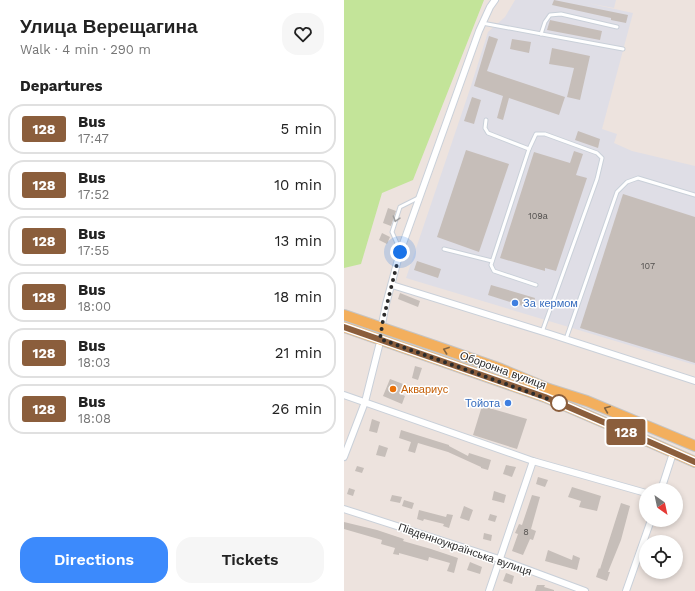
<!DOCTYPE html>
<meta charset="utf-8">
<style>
:root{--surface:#fff;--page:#f6f6f6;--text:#222;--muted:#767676;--line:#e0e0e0;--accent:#3c8afc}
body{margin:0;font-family:"Work Sans",sans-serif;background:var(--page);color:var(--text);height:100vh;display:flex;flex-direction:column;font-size:15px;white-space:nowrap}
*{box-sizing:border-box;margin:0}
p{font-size:13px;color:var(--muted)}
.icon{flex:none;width:22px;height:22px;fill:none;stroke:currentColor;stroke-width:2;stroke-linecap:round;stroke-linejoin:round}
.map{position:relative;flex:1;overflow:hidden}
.sheet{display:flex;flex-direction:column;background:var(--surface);width:344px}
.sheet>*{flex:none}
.badge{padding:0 8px;border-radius:3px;font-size:14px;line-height:26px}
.needle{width:26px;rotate:147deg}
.controls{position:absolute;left:295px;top:483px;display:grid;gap:8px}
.controls a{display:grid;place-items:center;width:44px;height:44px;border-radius:50%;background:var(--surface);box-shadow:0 2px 6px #0003;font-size:20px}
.you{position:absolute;width:20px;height:20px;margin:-10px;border:3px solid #fff;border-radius:50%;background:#1a73e8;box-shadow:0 0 0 6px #1a73e833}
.map>.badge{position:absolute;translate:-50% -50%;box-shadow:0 0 0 2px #fff}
h2{padding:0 20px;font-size:15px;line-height:36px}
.round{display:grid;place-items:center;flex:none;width:42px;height:42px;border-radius:16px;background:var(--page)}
.overview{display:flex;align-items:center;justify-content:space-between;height:68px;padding:0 20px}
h1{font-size:19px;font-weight:600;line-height:30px}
.button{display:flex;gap:8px;margin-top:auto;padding:8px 20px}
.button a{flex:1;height:46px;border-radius:16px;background:var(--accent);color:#fff;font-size:16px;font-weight:600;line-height:46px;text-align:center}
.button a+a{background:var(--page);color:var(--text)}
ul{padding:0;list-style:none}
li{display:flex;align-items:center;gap:12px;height:50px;margin:0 8px 6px;padding:0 12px;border:2px solid var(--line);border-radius:16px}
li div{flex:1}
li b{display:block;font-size:15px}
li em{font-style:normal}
li .badge{min-width:44px;font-weight:700;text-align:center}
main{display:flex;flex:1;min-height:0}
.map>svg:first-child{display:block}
</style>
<main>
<section class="sheet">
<div class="overview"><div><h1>Улица Верещагина</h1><p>Walk · 4 min · 290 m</p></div><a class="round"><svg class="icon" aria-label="heart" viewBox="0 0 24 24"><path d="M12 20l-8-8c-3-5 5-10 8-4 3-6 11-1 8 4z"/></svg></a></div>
<h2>Departures</h2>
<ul>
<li><span class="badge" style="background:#8b5e3c;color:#fff">128</span><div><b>Bus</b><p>17:47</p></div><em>5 min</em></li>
<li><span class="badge" style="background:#8b5e3c;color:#fff">128</span><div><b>Bus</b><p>17:52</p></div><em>10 min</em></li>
<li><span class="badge" style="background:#8b5e3c;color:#fff">128</span><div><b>Bus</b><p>17:55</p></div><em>13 min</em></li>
<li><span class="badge" style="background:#8b5e3c;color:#fff">128</span><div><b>Bus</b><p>18:00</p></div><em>18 min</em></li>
<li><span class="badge" style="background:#8b5e3c;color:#fff">128</span><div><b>Bus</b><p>18:03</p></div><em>21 min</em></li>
<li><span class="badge" style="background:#8b5e3c;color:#fff">128</span><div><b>Bus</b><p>18:08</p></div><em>26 min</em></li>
</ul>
<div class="button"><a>Directions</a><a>Tickets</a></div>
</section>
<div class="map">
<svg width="351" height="591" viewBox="0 0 351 591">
<rect width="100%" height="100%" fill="#ede3de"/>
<polygon fill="#dfdee6" points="171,0 272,0 270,8 243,3 289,13 258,129 273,134 270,143 288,151 351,166 351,365 62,278 126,89 144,32 161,17"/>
<polygon fill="#c3e499" points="0,0 140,0 69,180 38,193 17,264 0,268"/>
<g fill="#c6beb9">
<polygon points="210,0 284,15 282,23 267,20 267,18 208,5"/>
<polygon points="206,20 258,31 256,40 203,30"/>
<polygon points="145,36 154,39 143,71 221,97 215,115 165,98 159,120 153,118 159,96 130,86"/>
<polygon points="168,39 187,42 185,53 166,49"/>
<polygon points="208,48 246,56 236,100 223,97 230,68 205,64"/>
<polygon points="128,97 137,100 130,124 120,121"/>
<polygon points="234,131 256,139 254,148 231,140"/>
<polygon points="122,150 165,164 135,252 93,237"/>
<polygon points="230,151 239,154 232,175 243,178 212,271 201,268 201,271 156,258 190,152 226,163"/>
<polygon points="279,194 351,217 351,363 236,328"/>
<polygon points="44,208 52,211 47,226 39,223"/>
<polygon points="38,233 46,237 43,244 35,240"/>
<polygon points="73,261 97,269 94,278 70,270"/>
<polygon points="147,285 191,298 188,309 144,295"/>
<polygon points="56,293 76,301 74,307 54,299"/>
<polygon points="71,366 78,368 74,380 68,378"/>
<polygon points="46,379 59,384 55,393 61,396 58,404 39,396"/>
<polygon points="138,406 183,419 173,449 129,435"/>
<polygon points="28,419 36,422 33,433 25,431"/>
<polygon points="57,430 105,445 105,446 124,456 125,453 147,460 144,470 137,468 137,467 104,452 74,443 71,453 64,451 67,442 55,438"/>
<polygon points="35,445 44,448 41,457 32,455"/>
<polygon points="162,465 172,467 168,477 159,474"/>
<polygon points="13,466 20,468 18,473 11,471"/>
<polygon points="194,477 204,480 201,487 192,484"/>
<polygon points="228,487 257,496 253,511 235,507 237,501 224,497"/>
<polygon points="5,488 11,490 9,496 3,494"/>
<polygon points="150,491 162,495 160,503 148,500"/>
<polygon points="48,495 58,497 56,503 46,501"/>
<polygon points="188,495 196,497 187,529 192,531 189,540 186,539 179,555 168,551 174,534 171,533 175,524 178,525"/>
<polygon points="60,500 70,503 68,509 58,506"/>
<polygon points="277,503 286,506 277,540 264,572 266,572 263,581 252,577 255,568 256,569"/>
<polygon points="120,506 129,510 125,521 116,518"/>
<polygon points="75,510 102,517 103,514 109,515 105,528 99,526 100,524 80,519 79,521 73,519"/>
<polygon points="146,514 153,516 151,522 144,520"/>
<polygon points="0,522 33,530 60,539 59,541 87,549 114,558 110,573 103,571 106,563 85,557 84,561 55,553 55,555 49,554 51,548 37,544 38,540 0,529"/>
<polygon points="140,533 148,535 147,541 139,539"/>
<polygon points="204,550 228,560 229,555 236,558 233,570 201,561"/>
<polygon points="126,562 138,567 136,574 123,570"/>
<polygon points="162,573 170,576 168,584 159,581"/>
<polygon points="193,585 201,585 200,587 210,590 210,591 191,591"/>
</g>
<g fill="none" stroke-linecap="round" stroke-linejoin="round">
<defs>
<g id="lane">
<polyline points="138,23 279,49"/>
<polyline points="197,34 201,22 206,15 217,14 273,27"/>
<polyline points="142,120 141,128 144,133 185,149"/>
<polyline points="100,249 148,261"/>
<polyline points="56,250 48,232 56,207 74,198"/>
<polyline points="192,285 150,271 147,265 185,149 192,134 201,134 253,153 258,158 253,179 198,332"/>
<polyline points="222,339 273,192 283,182 294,178 351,195"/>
</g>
<g id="street">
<polyline points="48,285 206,334 351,381"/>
<polyline points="37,329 42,304 56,252 135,31 146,7 151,0"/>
<polyline points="0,395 189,461 302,493"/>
<polyline points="0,457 21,402 37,338"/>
<polyline points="317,490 329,453"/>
<polyline points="0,509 155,559 241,591"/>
<polyline points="145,591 189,461"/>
<polyline points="282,591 307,520"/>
</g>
<g id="primary">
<polyline points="0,315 100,349 157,369 205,389 243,401 351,446"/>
<polyline points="0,327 201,397 308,443 351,462"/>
</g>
</defs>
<use href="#lane" stroke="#c9d0d9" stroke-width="5"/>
<use href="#street" stroke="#c9d0d9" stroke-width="8"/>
<use href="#primary" stroke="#c4c4c4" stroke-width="12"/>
<use href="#lane" stroke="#fff" stroke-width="3"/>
<use href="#street" stroke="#fff" stroke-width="6"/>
<use href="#primary" stroke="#f3af5d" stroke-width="10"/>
</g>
<defs><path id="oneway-chevron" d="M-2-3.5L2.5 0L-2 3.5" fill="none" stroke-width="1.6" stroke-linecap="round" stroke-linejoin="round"/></defs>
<use stroke="#a0a0a0" href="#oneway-chevron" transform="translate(52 219) rotate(108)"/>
<g stroke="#856642">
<use href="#oneway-chevron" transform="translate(102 350) rotate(-160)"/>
<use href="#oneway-chevron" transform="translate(263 409) rotate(-158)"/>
</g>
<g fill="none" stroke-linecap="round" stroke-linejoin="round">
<defs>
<polyline id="line" points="0,327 201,397 308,443 351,462"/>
</defs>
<use href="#line" stroke="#fff" stroke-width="9"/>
<use href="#line" stroke="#8b5e3c" stroke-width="6"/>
<polyline stroke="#2b2b2b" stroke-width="4" stroke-dasharray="0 7.2" points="56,252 39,320 36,339 215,403"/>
</g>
<g fill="#3f7fe0" stroke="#fff" stroke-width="1.5">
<circle cx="171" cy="303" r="4"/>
<circle cx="164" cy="403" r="4"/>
</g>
<circle fill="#e8710a" stroke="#fff" stroke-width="1.5" cx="49" cy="389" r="4"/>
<circle fill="#fff" stroke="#8b5e3c" stroke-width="2" cx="215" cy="403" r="8"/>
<g text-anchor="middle" stroke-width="3" stroke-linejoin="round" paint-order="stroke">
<g font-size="9" fill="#52504e">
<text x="194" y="219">109а</text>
<text x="304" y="269">107</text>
<text x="182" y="535">8</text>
</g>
<g font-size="11" fill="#366cbe" stroke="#fff" text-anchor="start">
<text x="179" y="307">За кермом</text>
<text x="156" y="407" text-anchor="end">Тойота</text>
</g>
<g font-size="11" fill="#2b2b2b" stroke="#fff">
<text transform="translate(159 370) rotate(20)" y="4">Оборонна вулиця</text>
<text transform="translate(121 549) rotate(19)" y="4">Південноукраїнська вулиця</text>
</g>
<g font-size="11" fill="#c56008" stroke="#fff" text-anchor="start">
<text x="57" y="393">Аквариус</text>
</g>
</g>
</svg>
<div class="controls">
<a><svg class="needle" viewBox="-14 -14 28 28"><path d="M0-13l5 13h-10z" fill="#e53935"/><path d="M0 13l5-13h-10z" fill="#767676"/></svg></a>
<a><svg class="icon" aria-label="locate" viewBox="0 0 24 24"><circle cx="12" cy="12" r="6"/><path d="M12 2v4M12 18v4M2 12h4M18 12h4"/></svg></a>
</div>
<div class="you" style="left:56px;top:252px"></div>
<b class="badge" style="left:282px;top:432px;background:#8b5e3c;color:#fff">128</b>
</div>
</main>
